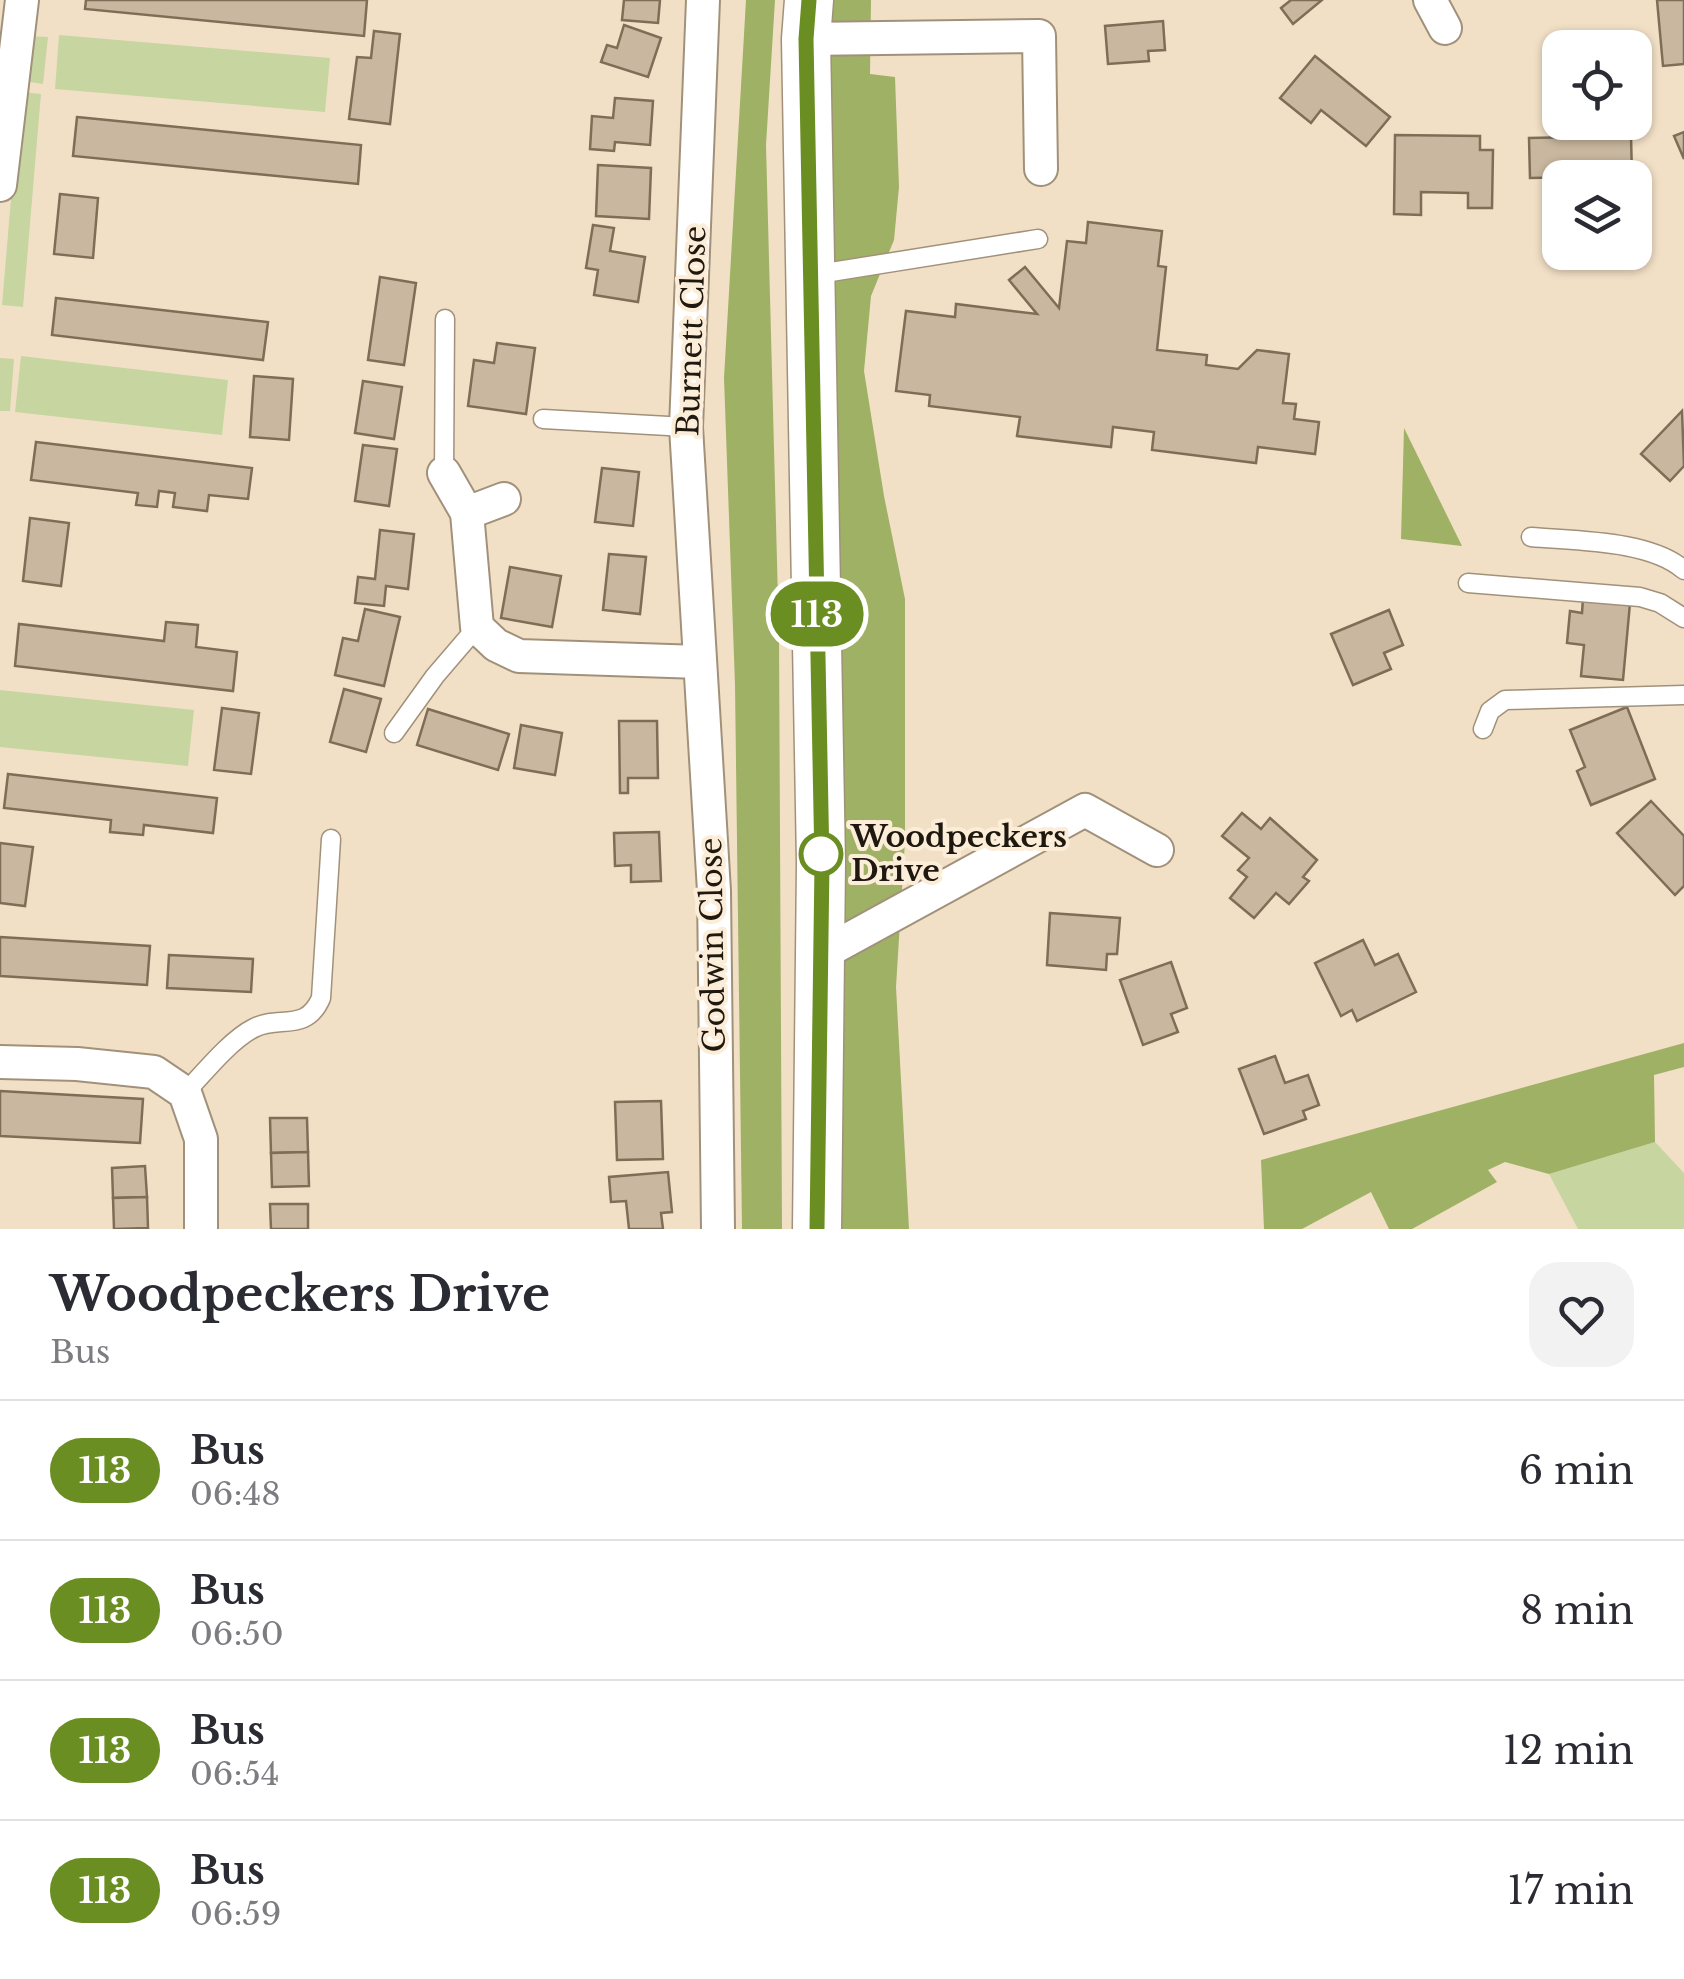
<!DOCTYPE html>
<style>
:root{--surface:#fff;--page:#f2f2f3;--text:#2b2b33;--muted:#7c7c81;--line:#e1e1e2}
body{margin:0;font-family:"Libre Baskerville",serif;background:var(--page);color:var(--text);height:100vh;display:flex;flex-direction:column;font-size:38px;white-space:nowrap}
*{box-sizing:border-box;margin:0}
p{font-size:32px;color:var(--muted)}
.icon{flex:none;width:55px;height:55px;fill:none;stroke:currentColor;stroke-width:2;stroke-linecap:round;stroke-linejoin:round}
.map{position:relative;height:1229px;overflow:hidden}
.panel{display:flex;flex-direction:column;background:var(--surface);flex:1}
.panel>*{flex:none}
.badge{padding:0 20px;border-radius:32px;font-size:35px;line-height:65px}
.fabs{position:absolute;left:1542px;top:30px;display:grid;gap:20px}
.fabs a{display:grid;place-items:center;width:110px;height:110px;border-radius:20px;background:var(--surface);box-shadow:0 2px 8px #0004;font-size:50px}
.map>.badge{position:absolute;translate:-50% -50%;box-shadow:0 0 0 5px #fff}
.round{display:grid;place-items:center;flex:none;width:105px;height:105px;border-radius:30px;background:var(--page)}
.headline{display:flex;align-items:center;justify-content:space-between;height:170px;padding:0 50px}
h1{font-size:48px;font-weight:700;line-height:75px}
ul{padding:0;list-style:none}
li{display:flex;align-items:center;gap:30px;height:140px;padding:0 50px;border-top:2px solid var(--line)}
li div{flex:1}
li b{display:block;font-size:38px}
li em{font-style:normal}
li .badge{min-width:110px;font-weight:700;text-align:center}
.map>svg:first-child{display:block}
</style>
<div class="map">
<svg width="1684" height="1229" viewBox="0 0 1684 1229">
<rect width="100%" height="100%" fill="#f2e0c6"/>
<g fill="#c7d5a1">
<polygon points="59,35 330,58 325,112 55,89"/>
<polygon points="28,36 48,37 43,84 24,81"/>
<polygon points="20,92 41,94 23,307 2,305"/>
<polygon points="21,356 228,380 222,435 15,412"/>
<polygon points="0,358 14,359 10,411 0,411"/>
<polygon points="0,690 194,710 188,766 0,747"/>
<polygon points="1655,1142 1684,1173 1684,1229 1578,1229 1549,1174"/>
</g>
<g fill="#9fb165">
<polygon points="746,0 775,0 766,145 779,637 782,1229 742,1229 735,685 724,378"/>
<polygon points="831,0 871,0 870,74 895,77 899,187 894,240 871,296 864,371 884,496 905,599 905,841 896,987 909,1229 837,1229 844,881 840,555 827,291"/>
<polygon points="1404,428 1462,546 1401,539"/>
<polygon points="1684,1043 1684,1067 1654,1075 1655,1142 1549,1174 1505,1162 1488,1170 1497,1182 1412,1229 1389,1229 1371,1192 1302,1229 1264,1229 1261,1160"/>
</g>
<g fill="#c9b89f" stroke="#7e6e57" stroke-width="2.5">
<polygon points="86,0 367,0 364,36 85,9"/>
<polygon points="624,0 660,0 658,23 622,20"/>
<polygon points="1291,0 1322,0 1293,24 1281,8"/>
<polygon points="1657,0 1684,0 1684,64 1663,66"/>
<polygon points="1163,21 1165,50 1148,51 1149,61 1108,64 1105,26"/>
<polygon points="624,25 661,38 648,77 601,62 607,45 617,48"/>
<polygon points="374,31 400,34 390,124 349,119 357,57 371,58"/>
<polygon points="1315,56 1390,117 1366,146 1321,110 1311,123 1280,98"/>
<polygon points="615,98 653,101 650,145 615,142 614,151 590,149 592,116 613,118"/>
<polygon points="77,117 361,145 358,184 73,156"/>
<polygon points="1684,132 1684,159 1674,136"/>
<polygon points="1395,135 1480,136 1480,150 1493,150 1492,208 1468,208 1468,193 1421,192 1421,215 1394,214"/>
<polygon points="1631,136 1632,176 1530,178 1529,138"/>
<polygon points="598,165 651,168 649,219 596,216"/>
<polygon points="60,194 98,198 93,258 54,254"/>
<polygon points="1088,222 1162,231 1158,266 1166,267 1157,350 1207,355 1206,365 1238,369 1257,350 1289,354 1283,403 1296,404 1294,419 1319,422 1315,454 1258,447 1256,463 1152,450 1154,432 1113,427 1111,447 1017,436 1020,417 929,406 930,395 896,391 906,311 955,317 956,304 1037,314 1009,280 1025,267 1059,308 1067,241 1086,243"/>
<polygon points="593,225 614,228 610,251 645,257 638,302 594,295 598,270 586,268"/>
<polygon points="380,277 416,283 404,365 368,360"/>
<polygon points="56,298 268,322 263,360 52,335"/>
<polygon points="497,343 535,348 526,414 468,406 474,360 494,363"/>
<polygon points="254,376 293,379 289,440 250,437"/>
<polygon points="363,381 402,387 394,439 355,433"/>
<polygon points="1682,411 1684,466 1670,481 1641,454"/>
<polygon points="36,442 252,468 248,499 209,495 207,511 173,507 175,493 159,491 157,507 136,505 138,493 31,480"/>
<polygon points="363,445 397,449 389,506 355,501"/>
<polygon points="602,468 639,472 633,526 595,522"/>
<polygon points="30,518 69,523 61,586 23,581"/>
<polygon points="380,530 414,534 408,589 386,586 384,606 355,603 358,577 375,579"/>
<polygon points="609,554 646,557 640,614 603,610"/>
<polygon points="510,567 561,576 552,627 501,618"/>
<polygon points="1583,598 1630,603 1623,680 1581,676 1584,645 1567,643 1570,611 1582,613"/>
<polygon points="365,609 400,617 384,686 335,675 343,638 358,641"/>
<polygon points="1389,610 1403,645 1384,653 1391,669 1353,685 1331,634"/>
<polygon points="166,622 198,625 196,647 237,652 233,691 15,666 19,624 164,641"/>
<polygon points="344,689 381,699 366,752 330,742"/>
<polygon points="1627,707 1655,779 1591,805 1577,771 1585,767 1570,730"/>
<polygon points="222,708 259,713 251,774 214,770"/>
<polygon points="428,709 509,734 498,770 417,745"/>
<polygon points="619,721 657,721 658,778 628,778 628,793 620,793"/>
<polygon points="521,725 562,733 555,775 514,768"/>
<polygon points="8,774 217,798 213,833 144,825 143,835 110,832 111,820 4,808"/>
<polygon points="1651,801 1684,836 1684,886 1675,895 1617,833"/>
<polygon points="1242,813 1261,829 1270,818 1317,860 1303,877 1309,881 1289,904 1276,893 1254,918 1230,898 1247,877 1238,870 1249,858 1222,836"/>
<polygon points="659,832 661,881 631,882 631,865 615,866 614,833"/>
<polygon points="0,843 33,847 25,906 0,903"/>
<polygon points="1050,913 1120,918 1117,954 1107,954 1106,970 1047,965"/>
<polygon points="0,937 150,946 147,985 0,976"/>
<polygon points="1363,940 1375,965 1398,954 1416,992 1357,1021 1352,1010 1341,1016 1315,963"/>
<polygon points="169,955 253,959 251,992 167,988"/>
<polygon points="1171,962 1187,1008 1171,1014 1178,1032 1143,1045 1120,980"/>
<polygon points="1275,1056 1285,1083 1308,1075 1319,1105 1303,1111 1306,1119 1264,1134 1239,1069"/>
<polygon points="0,1091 143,1099 140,1143 0,1136"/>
<polygon points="661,1101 663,1159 617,1160 615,1102"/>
<polygon points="270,1118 307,1118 308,1152 271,1153"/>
<polygon points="308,1152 309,1186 272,1187 271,1153"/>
<polygon points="145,1166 147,1197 113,1198 112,1168"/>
<polygon points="668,1172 672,1212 661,1213 663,1229 629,1229 626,1201 611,1202 609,1177"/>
<polygon points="147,1197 148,1228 114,1229 113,1198"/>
<polygon points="270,1204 308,1204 308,1229 271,1229"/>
</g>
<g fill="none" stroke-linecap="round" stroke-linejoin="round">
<defs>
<g id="service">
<polyline points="812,275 1038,239"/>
<polyline points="543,419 686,427"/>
<polyline points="444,473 445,319"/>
<path d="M 1531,537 C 1575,541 1650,540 1684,570"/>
<polyline points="1468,583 1640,597 1660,603 1684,618"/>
<polyline points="1483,729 1490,711 1505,700 1684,695"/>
<polyline points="394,733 435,676 477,627"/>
<path d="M 185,1093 C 203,1074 230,1040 254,1028 C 279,1015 306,1033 321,998 L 331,839"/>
</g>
<g id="minor">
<polyline points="703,0 686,427 714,891 718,1229"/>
<polyline points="1430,0 1445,28"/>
<polyline points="806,39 1039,36 1041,169"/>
<polyline points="0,185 22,0"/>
<polyline points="444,473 467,513 477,627 496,645 519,656 700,662"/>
<polyline points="467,513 504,499"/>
<polyline points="820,955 1085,810 1157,850"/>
<polyline points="0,1062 77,1064 154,1072 185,1093 201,1139 201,1229"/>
</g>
<polyline id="secondary" points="809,0 806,39 821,863 817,1229"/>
</defs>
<use href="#service" stroke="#a2917a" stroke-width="21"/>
<use href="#minor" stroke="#a2917a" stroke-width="36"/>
<use href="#secondary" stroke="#a2917a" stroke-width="51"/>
<use href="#service" stroke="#fff" stroke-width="18"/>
<use href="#minor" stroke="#fff" stroke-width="32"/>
<use href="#secondary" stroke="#fff" stroke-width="48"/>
</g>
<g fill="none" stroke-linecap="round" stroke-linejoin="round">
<defs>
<polyline id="line" points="809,0 806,39 822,863 817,1229"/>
</defs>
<use href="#line" stroke="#fff" stroke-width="22"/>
<use href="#line" stroke="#6b8e23" stroke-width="15"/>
</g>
<circle fill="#fff" stroke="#6b8e23" stroke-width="5" cx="821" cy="854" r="20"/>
<g text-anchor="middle" stroke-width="8" stroke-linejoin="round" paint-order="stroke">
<g font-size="30" fill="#1e180f" stroke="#fcedd9">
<text transform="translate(692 331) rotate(-88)" y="10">Burnett Close</text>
<text transform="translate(713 945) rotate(-91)" y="10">Godwin Close</text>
</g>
<g font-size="30" font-weight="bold" fill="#1e180f" stroke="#fcedd9" text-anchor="start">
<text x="851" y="847">Woodpeckers<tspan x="851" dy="34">Drive</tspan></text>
</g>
</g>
</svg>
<div class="fabs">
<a><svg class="icon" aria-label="locate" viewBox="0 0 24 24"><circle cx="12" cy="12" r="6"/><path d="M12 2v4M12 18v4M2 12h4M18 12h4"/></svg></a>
<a><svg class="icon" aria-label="layers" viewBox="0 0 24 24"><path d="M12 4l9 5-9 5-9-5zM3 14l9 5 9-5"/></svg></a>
</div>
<b class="badge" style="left:817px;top:614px;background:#6b8e23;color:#fff">113</b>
</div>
<section class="panel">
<div class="headline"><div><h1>Woodpeckers Drive</h1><p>Bus</p></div><a class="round"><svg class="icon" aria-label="heart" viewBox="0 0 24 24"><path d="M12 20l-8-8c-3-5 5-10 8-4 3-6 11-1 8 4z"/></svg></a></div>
<ul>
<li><span class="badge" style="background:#6b8e23;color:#fff">113</span><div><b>Bus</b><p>06:48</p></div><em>6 min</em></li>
<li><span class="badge" style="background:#6b8e23;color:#fff">113</span><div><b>Bus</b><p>06:50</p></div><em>8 min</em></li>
<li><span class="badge" style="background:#6b8e23;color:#fff">113</span><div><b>Bus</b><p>06:54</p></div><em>12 min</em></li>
<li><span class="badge" style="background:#6b8e23;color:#fff">113</span><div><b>Bus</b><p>06:59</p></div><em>17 min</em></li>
</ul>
</section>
